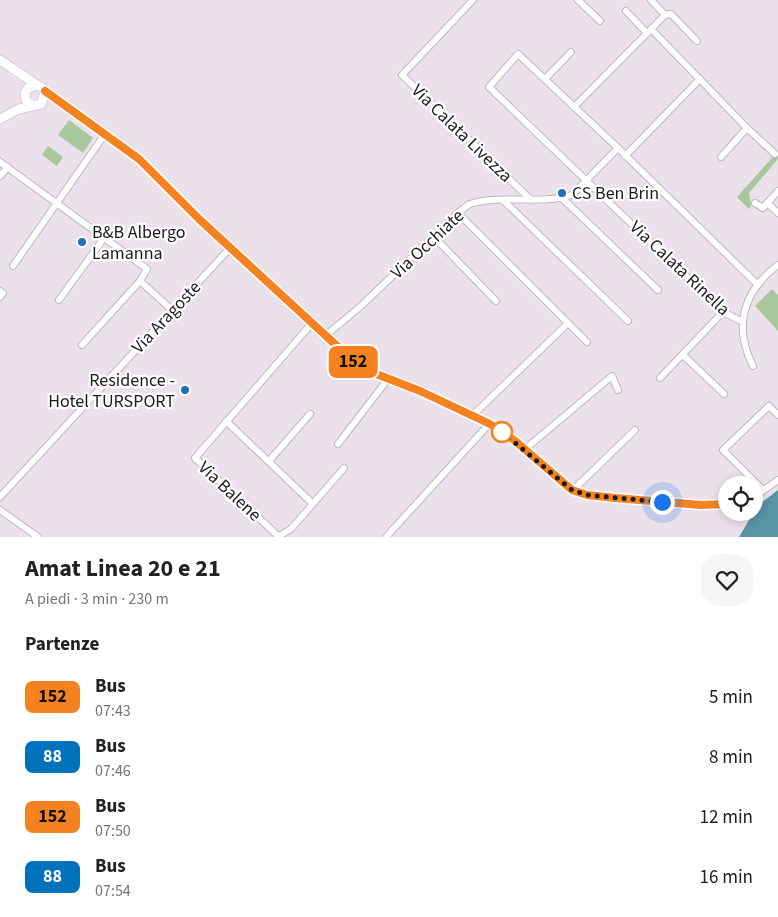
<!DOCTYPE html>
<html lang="it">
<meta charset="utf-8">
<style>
:root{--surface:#fff;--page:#f6f6f6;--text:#222;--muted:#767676}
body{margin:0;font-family:"Source Sans 3",sans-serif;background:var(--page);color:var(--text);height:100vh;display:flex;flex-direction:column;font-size:19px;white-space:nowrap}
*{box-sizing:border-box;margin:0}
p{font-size:16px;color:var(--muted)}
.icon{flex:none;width:28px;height:28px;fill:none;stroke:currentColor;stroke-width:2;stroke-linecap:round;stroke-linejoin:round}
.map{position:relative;height:537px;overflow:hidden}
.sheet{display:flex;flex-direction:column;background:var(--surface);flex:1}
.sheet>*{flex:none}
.badge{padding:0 10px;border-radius:8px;font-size:18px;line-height:32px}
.fabs{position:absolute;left:718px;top:476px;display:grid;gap:10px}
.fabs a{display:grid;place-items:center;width:45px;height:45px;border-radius:50%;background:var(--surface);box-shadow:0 2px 8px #0003;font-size:25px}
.you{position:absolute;width:25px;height:25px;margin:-12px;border:4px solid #fff;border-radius:50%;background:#1a73e8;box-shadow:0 0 0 8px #1a73e833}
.map>.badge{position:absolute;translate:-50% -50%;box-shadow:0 0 0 2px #fff}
h2{padding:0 25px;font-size:19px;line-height:45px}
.round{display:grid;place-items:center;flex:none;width:52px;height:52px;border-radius:20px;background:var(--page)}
.overview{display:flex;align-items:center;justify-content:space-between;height:85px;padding:0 25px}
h1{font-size:24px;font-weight:700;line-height:38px}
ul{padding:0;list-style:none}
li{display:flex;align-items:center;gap:15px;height:60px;padding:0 25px}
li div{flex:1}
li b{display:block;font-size:19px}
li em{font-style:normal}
li .badge{min-width:55px;font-weight:700;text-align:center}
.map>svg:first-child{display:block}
</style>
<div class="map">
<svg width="778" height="537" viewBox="0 0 778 537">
<rect width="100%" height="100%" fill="#ebe1ea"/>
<g fill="#a9c79d">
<polygon points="69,120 93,138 83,153 58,135"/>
<polygon points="48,146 63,157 57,166 42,155"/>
<polygon points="778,151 778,159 749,193 751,206 749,209 737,197"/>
<polygon points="772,289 778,295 778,331 755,306"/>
</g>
<polygon fill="#5993a6" points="778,490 778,537 739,537 749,520 755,516 752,514 757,506"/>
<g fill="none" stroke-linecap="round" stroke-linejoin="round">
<defs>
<g id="street">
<polyline points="473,0 402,75 531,200"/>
<polyline points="578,0 600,21"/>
<polyline points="651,0 665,15"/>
<polyline points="626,11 647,33"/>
<polyline points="651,29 747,128 775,154"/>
<polyline points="545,79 571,52"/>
<polyline points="45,91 139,159 199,219 313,322 361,368 420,391 490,423 514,440 572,491 587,495 615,499 701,505 726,505"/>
<polyline points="574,107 665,15 671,14 697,41"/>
<polyline points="625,156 700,79"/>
<polyline points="721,157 747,128"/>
<polyline points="0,162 147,269 140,281 82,345"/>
<polyline points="0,176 8,167"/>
<polyline points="562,198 658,290"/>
<polyline points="504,201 628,321"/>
<polyline points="755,203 763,208 778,191"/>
<polyline points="767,203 778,213"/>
<polyline points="458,213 587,342"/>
<polyline points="434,237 496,301"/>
<polyline points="13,266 105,134"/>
<polyline points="140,281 172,310"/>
<polyline points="0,291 3,293 0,297"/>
<polyline points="59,300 104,238"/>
<polyline points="743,322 723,312 489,87 518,54 618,148 758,285"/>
<path d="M 325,336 L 361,306 L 458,213 C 462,210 466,206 470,204 C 501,194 541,205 572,195 L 618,148"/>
<polyline points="683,355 724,394"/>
<path d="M 753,366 C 733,327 743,291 778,265"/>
<polyline points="660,378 723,312"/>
<polyline points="473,415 565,326"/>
<polyline points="226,421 312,503"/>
<polyline points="338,444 388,379"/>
<polyline points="524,450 612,376 618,390"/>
<polyline points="269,461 310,414"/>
<polyline points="763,490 723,450 769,406 778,415"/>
<polyline points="572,491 635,430"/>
<polyline points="0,497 230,248"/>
<polyline points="754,497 778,480"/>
<polyline points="0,510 38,537"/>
<polyline points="278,536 195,458 313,322"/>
<polyline points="277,537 291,529 344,468"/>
<polyline points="386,537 490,423"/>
</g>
<g id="secondary">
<polyline points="0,60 37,85"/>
<polyline points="0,119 19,109 41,104 45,94 43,88 37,85 28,88 25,93 26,100 32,105"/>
</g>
</defs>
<use href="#street" stroke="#c1b7c0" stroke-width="8"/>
<use href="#secondary" stroke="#c1b7c0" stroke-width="10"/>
<use href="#street" stroke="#fff" stroke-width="6"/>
<use href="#secondary" stroke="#fff" stroke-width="9"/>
</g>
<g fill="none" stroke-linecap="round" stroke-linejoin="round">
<defs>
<polyline id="line" points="45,91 139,159 199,219 361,368 420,391 490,424 514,440 572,490 587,495 615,498 701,505 726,504"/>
</defs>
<use href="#line" stroke="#fff" stroke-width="11"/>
<use href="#line" stroke="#f58220" stroke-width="8"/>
<polyline stroke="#1e1a1e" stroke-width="5" stroke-dasharray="0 9" points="502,432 572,490 587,495 662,502"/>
</g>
<g fill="#216ebd" stroke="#fff" stroke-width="2">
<circle cx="562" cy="193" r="5"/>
<circle cx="82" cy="242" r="5"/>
<circle cx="185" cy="390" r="5"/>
</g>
<circle fill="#fff" stroke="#f58220" stroke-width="2.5" cx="502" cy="432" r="10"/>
<g text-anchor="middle" stroke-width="4.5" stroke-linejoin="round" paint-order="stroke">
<g font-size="18" fill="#1e1a1e" stroke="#fff">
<text transform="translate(462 133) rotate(44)" y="6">Via Calata Livezza</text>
<text transform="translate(427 244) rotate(-43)" y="6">Via Occhiate</text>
<text transform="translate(680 268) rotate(43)" y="6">Via Calata Rinella</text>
<text transform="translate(166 317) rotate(-47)" y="6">Via Aragoste</text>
<text transform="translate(230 491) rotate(43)" y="6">Via Balene</text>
</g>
<g font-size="18" fill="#1e1a1e" stroke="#fff" text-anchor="start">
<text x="572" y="199">CS Ben Brin</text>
<text x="92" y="238">B&amp;B Albergo<tspan x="92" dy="21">Lamanna</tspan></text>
<text x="175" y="386" text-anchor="end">Residence -<tspan x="175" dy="21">Hotel TURSPORT</tspan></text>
</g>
</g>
</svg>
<div class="fabs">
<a><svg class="icon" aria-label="locate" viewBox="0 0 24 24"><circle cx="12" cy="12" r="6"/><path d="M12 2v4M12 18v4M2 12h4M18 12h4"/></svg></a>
</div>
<div class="you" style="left:662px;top:502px"></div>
<b class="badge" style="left:353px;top:362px;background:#f58220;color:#111">152</b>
</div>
<section class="sheet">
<div class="overview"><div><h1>Amat Linea 20 e 21</h1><p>A piedi · 3 min · 230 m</p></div><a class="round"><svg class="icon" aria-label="heart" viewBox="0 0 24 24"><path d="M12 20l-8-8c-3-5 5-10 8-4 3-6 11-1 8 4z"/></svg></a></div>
<h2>Partenze</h2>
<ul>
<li><span class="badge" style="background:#f58220;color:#111">152</span><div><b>Bus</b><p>07:43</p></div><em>5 min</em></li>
<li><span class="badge" style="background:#0072bc;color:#fff">88</span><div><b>Bus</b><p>07:46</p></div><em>8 min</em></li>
<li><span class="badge" style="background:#f58220;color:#111">152</span><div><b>Bus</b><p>07:50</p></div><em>12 min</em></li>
<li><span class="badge" style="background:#0072bc;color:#fff">88</span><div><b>Bus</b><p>07:54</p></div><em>16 min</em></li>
</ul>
</section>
